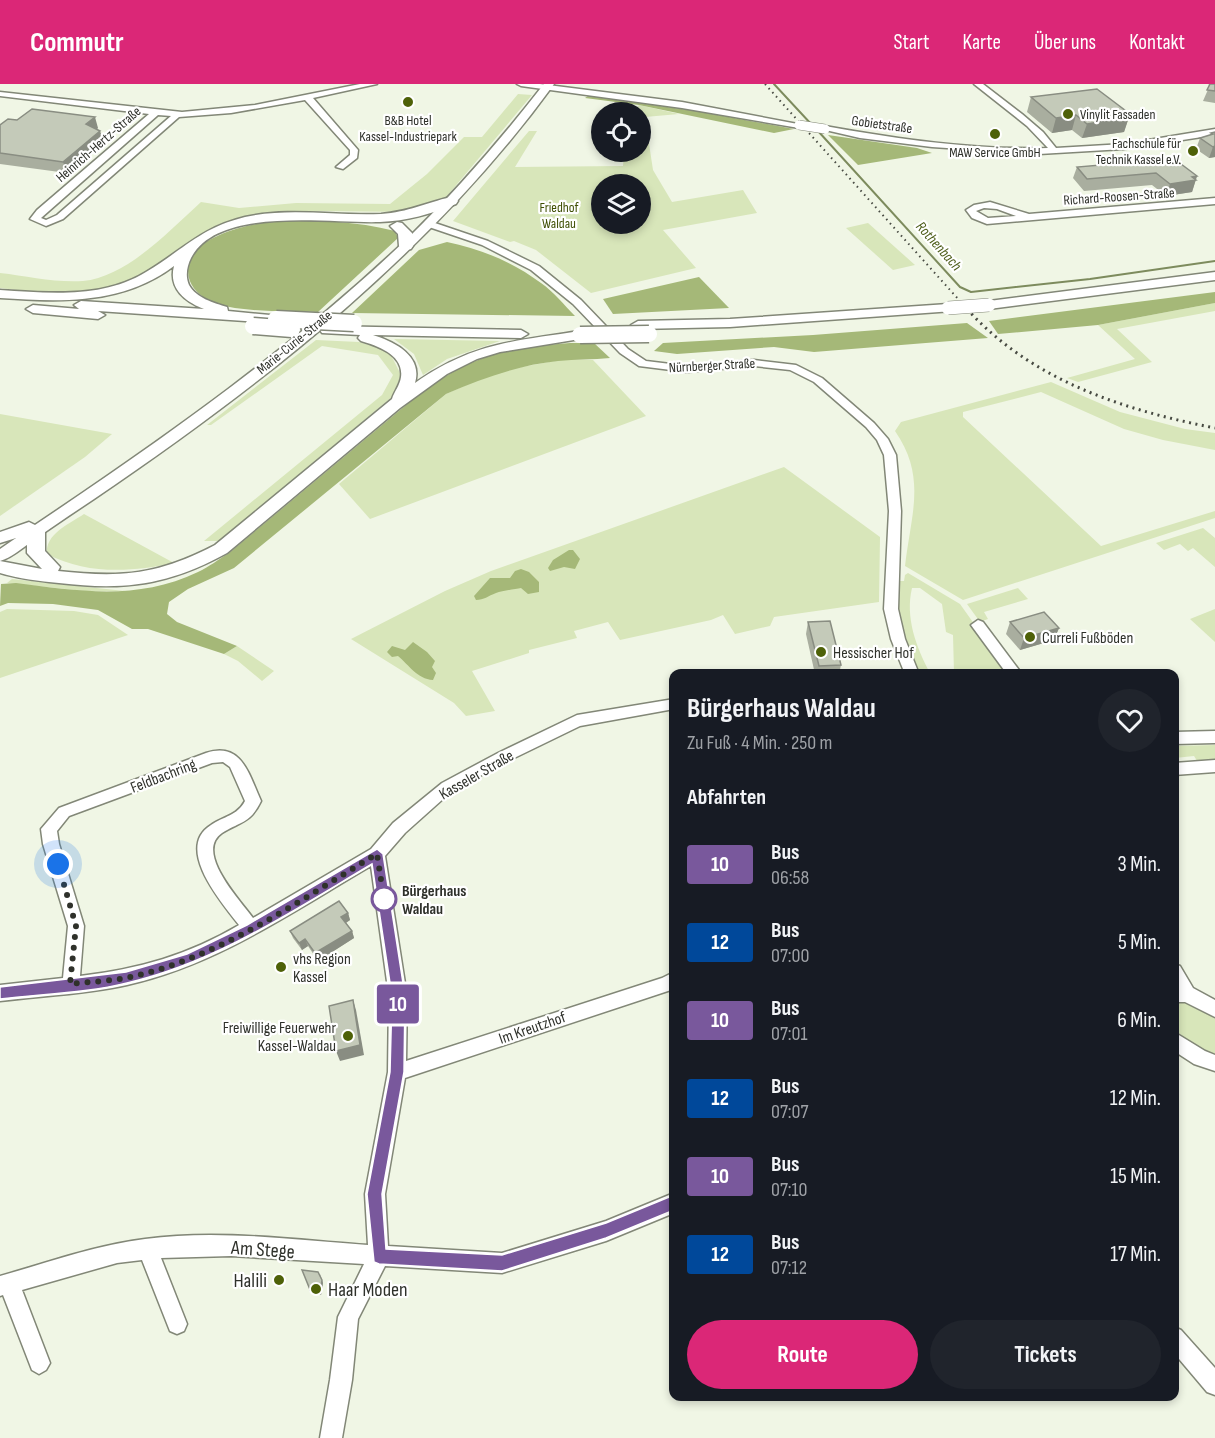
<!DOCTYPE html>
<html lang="de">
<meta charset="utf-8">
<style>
:root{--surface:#171b24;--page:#20242c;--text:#f1f3f6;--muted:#9ea1a6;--accent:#db2777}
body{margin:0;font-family:"Sofia Sans Condensed",sans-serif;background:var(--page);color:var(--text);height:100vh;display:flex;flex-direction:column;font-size:22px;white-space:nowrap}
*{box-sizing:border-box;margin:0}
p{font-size:20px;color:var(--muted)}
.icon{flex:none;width:33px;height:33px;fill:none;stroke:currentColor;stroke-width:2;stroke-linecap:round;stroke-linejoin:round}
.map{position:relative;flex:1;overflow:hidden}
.panel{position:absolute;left:669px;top:585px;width:510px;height:732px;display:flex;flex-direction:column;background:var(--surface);border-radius:12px;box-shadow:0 3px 9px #0003}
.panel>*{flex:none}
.badge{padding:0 12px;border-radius:4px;font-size:21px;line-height:39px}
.buttons{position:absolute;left:591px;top:18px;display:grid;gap:12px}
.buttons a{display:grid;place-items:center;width:60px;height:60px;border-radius:50%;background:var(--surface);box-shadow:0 3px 9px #0003;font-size:30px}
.you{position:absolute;width:30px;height:30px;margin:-15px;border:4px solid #fff;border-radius:50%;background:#1a73e8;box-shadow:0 0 0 9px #1a73e833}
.map>.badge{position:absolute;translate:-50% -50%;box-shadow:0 0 0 3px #fff}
h2{padding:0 18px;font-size:22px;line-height:54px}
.round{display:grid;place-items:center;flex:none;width:63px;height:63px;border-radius:32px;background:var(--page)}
.head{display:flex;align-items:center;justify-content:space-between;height:102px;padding:0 18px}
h1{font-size:28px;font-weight:700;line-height:45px}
.cta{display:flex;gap:12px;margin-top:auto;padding:12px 18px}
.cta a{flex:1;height:69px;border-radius:36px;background:var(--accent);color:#fff;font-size:24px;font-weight:700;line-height:69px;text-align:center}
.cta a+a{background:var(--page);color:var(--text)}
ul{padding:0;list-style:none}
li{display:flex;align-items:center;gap:18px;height:78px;padding:0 18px}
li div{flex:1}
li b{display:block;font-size:22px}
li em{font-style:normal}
li .badge{min-width:66px;font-weight:700;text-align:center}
header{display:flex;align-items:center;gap:36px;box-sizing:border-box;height:84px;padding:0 30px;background:var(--accent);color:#fff}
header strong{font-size:28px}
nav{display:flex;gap:33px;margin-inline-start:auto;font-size:21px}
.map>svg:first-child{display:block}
</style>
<header>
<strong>Commutr</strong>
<nav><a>Start</a><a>Karte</a><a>Über uns</a><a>Kontakt</a></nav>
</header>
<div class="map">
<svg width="1215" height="1354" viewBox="0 0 1215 1354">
<rect width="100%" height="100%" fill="#f0f6e5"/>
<g fill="#d8e6ba" fill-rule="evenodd">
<path d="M 518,10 L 532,11 L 442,118 L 413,128 L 320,127 L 261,131 L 229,138 L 201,151 L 154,187 L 129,199 L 86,209 L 32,208 L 0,204 L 0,189 C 27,192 56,199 83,197 C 127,193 170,146 201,118 L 239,124 L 296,119 L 390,120 L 427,90 L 464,53 L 482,53 Z"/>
<path d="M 639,21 L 679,30 L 645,33 L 653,86 L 672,118 L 743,106 L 757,129 L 663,146 L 696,184 L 591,209 L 536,166 L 514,157 L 510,158 L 453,137 L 529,47 L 537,47 L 515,83 L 623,82 L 624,68 L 640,68 L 640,28 L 632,28 ZM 602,100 L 640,100 L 640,140 L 602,140 Z"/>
<polygon points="868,139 915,181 893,186 846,144"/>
<polygon points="1215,219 1215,227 1117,245 1152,278 1078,298 1067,294 1135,275 1098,241"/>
<polygon points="394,255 500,257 447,275 423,291 414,270"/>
<polygon points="316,256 359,258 389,267 401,291 392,313 219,457 204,457 382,311 393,291 378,271 322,262 211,341 207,341"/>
<polygon points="560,276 593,276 646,332 370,435 339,400 446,310 482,294 516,284"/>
<path d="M 1051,298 L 1120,328 L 1185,345 L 1215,349 L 1215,366 L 1163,356 L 1124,345 L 1041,308 L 963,328 L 963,333 L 1101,462 L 1215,427 L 1215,434 L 963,516 L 905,482 C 911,430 927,393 895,347 L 901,338 Z"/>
<polygon points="0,330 112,350 85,373 0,432"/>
<polygon points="784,383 880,453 879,518 774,533 770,542 735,550 723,531 711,536 620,556 608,538 574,547 577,554 529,566 529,569 472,587 495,627 466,632 454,619 351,555 445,507 491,487"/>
<path d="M 84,430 L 174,479 C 132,488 87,491 47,470 C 45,450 69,440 84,430 Z"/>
<polygon points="1203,444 1215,454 1215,483 1193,464 1188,467 1180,460 1164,466 1156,459"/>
<path d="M 908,489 L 960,520 L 1009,589 L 954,589 L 953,551 L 946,548 L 942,520 L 920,504 L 912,504 C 905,533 916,563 930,589 L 919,589 C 905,556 895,534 900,497 L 904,497 L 905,491 Z"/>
<polygon points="12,495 125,507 85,507 7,499"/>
<polygon points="1018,504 1028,515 984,528 988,535 980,538 967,520"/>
<polygon points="7,525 74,527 98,531 128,551 0,594 0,528"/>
<polygon points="1215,525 1215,558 1190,535"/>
<polygon points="237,562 274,587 262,597 238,577 224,570"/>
<polygon points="1215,661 1215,678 1199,680 1194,672 1175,674 1174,662"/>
<polygon points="1175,917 1190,917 1215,933 1215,971 1202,967 1175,946"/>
</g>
<g fill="#a5b878">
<polygon points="588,12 696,27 794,45 774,49 639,21 585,14"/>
<polygon points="828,51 917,64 932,69 858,81"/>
<path d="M 277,136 C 317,136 356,137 395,147 L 398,154 L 318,228 C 290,227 230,229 208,216 C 197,210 188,200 188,187 C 188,151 249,141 277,136 Z"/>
<path d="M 447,158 C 481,165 513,178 541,199 C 554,208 564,221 575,232 L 352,229 L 419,166 Z"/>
<polygon points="699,193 729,224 613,230 603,215"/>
<polygon points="1215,208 1215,219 1098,241 998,250 989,237"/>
<polygon points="967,239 988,254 814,268 774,263 677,270 654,267 663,259 813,251"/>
<path d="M 570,259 L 594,259 L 610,274 C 593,276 576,275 558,277 C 519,281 483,294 446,310 L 234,484 L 188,505 L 169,518 L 167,530 L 177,538 L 237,562 L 224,570 L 148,545 L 132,545 L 98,526 L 53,520 L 8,519 L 0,522 L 1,500 L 16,499 C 79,507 138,517 198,488 C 209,483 219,475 229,469 L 424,306 C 477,270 506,264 570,259 Z"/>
<polygon points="569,466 573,466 580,475 575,485 564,483 550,487 548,484 553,476"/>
<path d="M 521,485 L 529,488 L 539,498 L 539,508 L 528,510 L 521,504 C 515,505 502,507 496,509 C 488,512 484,516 476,516 L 474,512 L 490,494 L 510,494 L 515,487 Z"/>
<path d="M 413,558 L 427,568 L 435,577 L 432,583 L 436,589 L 433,596 C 417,595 409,581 398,572 L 392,573 L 387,568 L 392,562 L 405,566 Z"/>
</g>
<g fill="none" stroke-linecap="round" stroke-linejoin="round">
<g stroke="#7d8b5d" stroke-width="2">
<polyline points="774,0 812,41"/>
<polyline points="818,47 960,203 971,208 1090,195 1215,177"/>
</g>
<defs>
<g id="minor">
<path d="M 360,0 L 377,0 L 313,14 L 358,66 L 357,74 L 343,85 L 336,83 L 350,71 L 350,66 L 305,16 L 231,29 L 179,33 L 63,135 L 46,142 L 30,135 L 37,126 L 149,30 L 0,12 L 0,8 L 182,28 L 255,21 ZM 158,31 L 171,32 L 57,131 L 46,136 L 41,134 Z"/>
<polygon points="517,0 540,0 682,18 803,41 799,44 682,24 521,2"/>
<path d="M 974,0 L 983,0 L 1022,30 L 1043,48 L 1056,64 L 1124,60 L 1215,45 L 1215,51 L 1124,65 L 1039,70 L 932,63 L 860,54 L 821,45 L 825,42 C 898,55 973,66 1048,64 L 1027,42 Z"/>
<path d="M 1215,114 L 1215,120 L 987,140 L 972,134 L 966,126 L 974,121 L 990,118 L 1029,130 ZM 984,124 L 997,125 L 1016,132 L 988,134 L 976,127 Z"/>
<polygon points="426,138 432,138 488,157 539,182 581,216 628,265 646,277 687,282 754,276 796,281 822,294 874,339 888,355 896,371 901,427 898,525 905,555 919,590 905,590 891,555 884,525 889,427 884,371 877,356 866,343 814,298 790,286 754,282 687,288 639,282 620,269 573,220 531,186 482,161 426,142"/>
<polygon points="978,536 983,538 1022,590 1007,590 971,541"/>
<path d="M 674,615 L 674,625 L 580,642 L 508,677 L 452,707 L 405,749 L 385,772 L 407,912 L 406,977 L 662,894 L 674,888 L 674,905 L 405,994 L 385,1110 L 388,1162 L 502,1169 L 606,1137 L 674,1109 L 674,1129 L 606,1157 L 502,1189 L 385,1182 L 358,1235 L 352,1296 L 342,1354 L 320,1354 L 330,1296 L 338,1233 L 364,1180 L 231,1172 L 161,1174 L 187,1240 L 184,1247 L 177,1250 L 170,1247 L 142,1176 L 117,1179 L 22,1206 L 50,1279 L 46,1286 L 39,1290 L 32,1286 L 3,1211 L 0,1212 L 0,1192 C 47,1179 96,1161 145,1155 C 218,1145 295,1156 368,1161 L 365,1110 L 388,988 L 389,912 L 371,782 C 292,828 217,881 127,901 C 89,910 40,912 0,917 L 0,901 L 63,894 L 68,842 L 43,760 L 41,745 L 59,724 L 206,669 C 242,657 249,691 261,717 C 250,740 241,737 222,749 C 194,768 240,816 253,834 L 371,765 L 393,739 L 442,699 L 498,669 L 577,631 ZM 223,678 L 230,683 L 245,717 C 237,732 224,732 211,741 C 174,764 222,819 239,841 C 188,871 139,885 80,892 L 84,842 L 59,760 L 57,747 L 69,732 L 212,679 Z"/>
<polygon points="1215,647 1215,659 1174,660 1174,648"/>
<polygon points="1215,676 1215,688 1174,691 1174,679"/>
<polygon points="1174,880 1180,882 1193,904 1215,916 1215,933 1185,918 1174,918"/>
<polygon points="1174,948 1205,967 1215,971 1215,987 1194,980 1174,967"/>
<polygon points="1174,1243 1181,1246 1215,1284 1215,1311 1207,1308 1174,1269"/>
</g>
<path id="major" d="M 544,0 L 554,0 C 432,168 265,299 94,415 C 73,429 52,443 31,458 C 21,465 11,474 0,477 L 0,465 L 16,454 L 0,459 L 0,448 L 29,438 L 35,441 C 166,353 295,262 409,153 C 458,105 502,54 544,0 Z"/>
<g id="highway">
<path d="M 451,113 L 456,114 L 458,117 L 456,120 C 431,130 407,137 380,138 C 332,140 218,121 191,174 C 187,182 185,192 189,201 C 196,214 214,219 227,223 L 228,227 L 281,232 L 283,235 L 281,238 L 276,239 L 98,227 L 105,231 L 98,235 L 33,229 L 26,225 L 33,221 L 79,225 L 74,221 L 81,217 L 204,225 C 186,218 168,205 174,182 C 122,221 62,218 0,214 L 0,206 C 49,209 102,215 146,188 C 183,166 200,144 245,133 C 290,123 335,132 381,130 C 409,128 425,119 451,113 Z"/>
<polygon points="397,138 402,139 412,149 413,162 411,165 406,166 399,162 398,150 390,142"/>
<polygon points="1215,188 1215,196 989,225 982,221 989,217"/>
<polygon points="948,220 953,221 955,224 953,227 730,243 638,245 631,241 638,237 730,235"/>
<path d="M 327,242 L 521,246 L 528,250 L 521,254 L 373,251 C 395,258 423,272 415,299 C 472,259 514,257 580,247 L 587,251 L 580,255 L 500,268 L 477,275 L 447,290 L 400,324 L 227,469 C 169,501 125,507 59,499 C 39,497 19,495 0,489 L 0,477 L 42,485 L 27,469 L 27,448 L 30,444 L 42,444 L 45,448 L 45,467 L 60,483 L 58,487 C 122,494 157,491 215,461 L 392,315 C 394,308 400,301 401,293 C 404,271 378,262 361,257 L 358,254 L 360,251 L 322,249 L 320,246 Z"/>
</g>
</defs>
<use href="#minor" stroke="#828777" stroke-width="3"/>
<use href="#major" stroke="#828777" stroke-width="3"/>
<use href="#highway" stroke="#828777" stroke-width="3"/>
<use href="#minor" fill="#fff" fill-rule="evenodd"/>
<use href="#major" fill="#fff" fill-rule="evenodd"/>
<use href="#highway" fill="#fff" fill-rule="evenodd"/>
<polyline stroke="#474a42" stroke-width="2" stroke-dasharray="1.5 4" stroke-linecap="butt" points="765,0 968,226"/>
<path stroke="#474a42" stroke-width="3" stroke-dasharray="2 4.5" stroke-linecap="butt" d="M 967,225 C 1031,296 1123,326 1215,344"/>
<defs>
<polyline id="minor-bridge" points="799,41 825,45"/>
<polyline id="highway-bridge-far1" points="948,224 989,221"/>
<g id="highway-bridge">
<polyline points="276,235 354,239"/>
<polyline points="253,242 292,245"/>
<polyline points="580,251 649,250"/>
</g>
</defs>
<use href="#minor-bridge" stroke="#828777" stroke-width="10" stroke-linecap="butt"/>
<use href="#highway-bridge-far1" stroke="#828777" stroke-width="14" stroke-linecap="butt"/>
<use href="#highway-bridge" stroke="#828777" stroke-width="19" stroke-linecap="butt"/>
<use href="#minor-bridge" stroke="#fff" stroke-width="9"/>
<use href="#highway-bridge-far1" stroke="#fff" stroke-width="13"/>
<use href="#highway-bridge" stroke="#fff" stroke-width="16"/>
</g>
<g fill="#a9ae9f">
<polygon points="1208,0 1215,0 1215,19 1203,17 1210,1"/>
<polygon points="1031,13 1129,33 1124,48 1082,54 1072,46 1052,49 1027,28"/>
<polygon points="0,41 98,44 97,45 104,58 67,89 0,80"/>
<polygon points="1215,48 1215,73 1209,74 1196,65 1200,54 1210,51 1211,49"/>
<polygon points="1152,81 1197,92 1192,108 1166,112 1152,101 1084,107 1073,94 1077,83"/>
<polygon points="808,538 841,581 839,590 815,590 806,550"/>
<polygon points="1010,538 1059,544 1054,556 1020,566 1006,550"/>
<polygon points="348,829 350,836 346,839 352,847 354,854 318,877 308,862 302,866 293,854 290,847"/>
<polygon points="320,1190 323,1199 321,1211 313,1211 311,1208"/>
</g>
<g fill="#898d82">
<polygon points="1125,30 1130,30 1124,48 1082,54 1087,40"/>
<polygon points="1076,31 1072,46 1052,49 1056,34"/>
<polygon points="95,33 98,44 89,51 86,40"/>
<polygon points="100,47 104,58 67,89 63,78"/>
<polygon points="1215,62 1215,73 1209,74 1213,63"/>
<polygon points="1197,92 1192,108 1166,112 1170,100"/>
<polygon points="1059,544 1054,556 1020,566 1024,554"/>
<polygon points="348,829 350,836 344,840 341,833"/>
<polygon points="352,847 354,854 318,877 315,869"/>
<polygon points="305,855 308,862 302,866 299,859"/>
<polygon points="353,916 356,926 364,971 340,977 336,967"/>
<polygon points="318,1188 323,1199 321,1211 320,1209"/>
</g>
<g fill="#c4cab9" stroke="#898d82" stroke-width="1.5">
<polygon points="1210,0 1215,0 1215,7 1207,6"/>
<polygon points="1097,5 1130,30 1125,30 1129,33 1087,40 1076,31 1056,34 1031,13"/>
<polygon points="32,25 95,33 86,40 100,47 63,78 0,69 0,41 8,35 17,36"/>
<polygon points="1215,48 1215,62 1213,63 1200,54 1213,50 1211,49"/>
<polygon points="1147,77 1152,81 1177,77 1197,92 1192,93 1196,96 1170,100 1156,89 1087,95 1077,83"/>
<polygon points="1044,528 1059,544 1024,554 1010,538"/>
<polygon points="830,537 841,581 819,582 808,538"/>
<polygon points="339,817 348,829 341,833 352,847 315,869 305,855 299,859 290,847"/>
<polygon points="353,916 360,961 336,967 329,922"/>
<polygon points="302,1186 318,1188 322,1196 320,1209 311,1208"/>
</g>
<path fill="#79589c" stroke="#fff" stroke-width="1.5" d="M 377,765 L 383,770 L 405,912 L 404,988 L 382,1110 L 386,1165 L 502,1171 L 606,1139 L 674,1111 L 679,1113 L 681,1119 L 679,1124 L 606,1154 L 502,1187 L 379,1180 L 374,1178 L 367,1110 L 390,988 L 392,912 L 372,780 C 294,826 217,878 127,899 C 88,909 40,910 0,915 L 0,903 L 126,888 L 187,870 L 247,841 Z"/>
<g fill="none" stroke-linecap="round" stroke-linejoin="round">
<path stroke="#2f312b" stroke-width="6" stroke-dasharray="0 10.8" d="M 58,780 L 76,842 L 70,900 C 89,898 108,897 126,894 C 218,875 298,817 377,770 L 384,815"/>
</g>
<g fill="#4e6108" stroke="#fff" stroke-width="2">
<circle cx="408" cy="18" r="6"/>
<circle cx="1068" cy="30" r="6"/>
<circle cx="995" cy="50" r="6"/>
<circle cx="1193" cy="67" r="6"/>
<circle cx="1030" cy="553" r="6"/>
<circle cx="821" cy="568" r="6"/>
<circle cx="281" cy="883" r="6"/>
<circle cx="348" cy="952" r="6"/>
<circle cx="279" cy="1196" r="6"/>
<circle cx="316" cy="1205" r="6"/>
</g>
<circle fill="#fff" stroke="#79589c" stroke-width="3" cx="384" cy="815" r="12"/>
<g text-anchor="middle" stroke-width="4.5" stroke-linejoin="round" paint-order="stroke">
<g font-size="14" fill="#2f312b" stroke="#fff">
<text x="1080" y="35" text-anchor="start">Vinylit Fassaden</text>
<text x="408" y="41">B&amp;B Hotel<tspan x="408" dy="16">Kassel-Industriepark</tspan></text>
<text x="1181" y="64" text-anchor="end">Fachschule für<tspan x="1181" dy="16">Technik Kassel e.V.</tspan></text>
<text x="995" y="73">MAW Service GmbH</text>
</g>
<g font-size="14" fill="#2f312b" stroke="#fff">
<text transform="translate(882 40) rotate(8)" y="5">Gobietstraße</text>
<text transform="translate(98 60) rotate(-41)" y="5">Heinrich-Hertz-Straße</text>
<text transform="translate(1119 112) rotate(-4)" y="5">Richard-Roosen-Straße</text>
<text transform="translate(294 258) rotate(-39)" y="5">Marie-Curie-Straße</text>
<text transform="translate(712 281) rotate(-3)" y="5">Nürnberger Straße</text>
</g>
<g font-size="14" fill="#3f4f04" stroke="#fff">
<text x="559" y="128">Friedhof<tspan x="559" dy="16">Waldau</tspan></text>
</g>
<g font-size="15" font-style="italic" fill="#4d5d19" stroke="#fff">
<text transform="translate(939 162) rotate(48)" y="5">Rothenbach</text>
</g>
<g font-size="16" fill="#2f312b" stroke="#fff" text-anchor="start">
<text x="1042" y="559">Curreli Fußböden</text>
<text x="833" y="574">Hessischer Hof</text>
<text x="293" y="880">vhs Region<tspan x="293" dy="18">Kassel</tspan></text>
<text x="336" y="949" text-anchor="end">Freiwillige Feuerwehr<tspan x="336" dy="18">Kassel-Waldau</tspan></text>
</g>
<g font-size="16" fill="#2f312b" stroke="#fff">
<text transform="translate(476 690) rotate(-30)" y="6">Kasseler Straße</text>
<text transform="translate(163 691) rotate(-21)" y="6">Feldbachring</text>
<text transform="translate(532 943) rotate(-19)" y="6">Im Kreutzhof</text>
</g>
<g font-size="16" font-weight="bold" fill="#2f312b" stroke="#fff" text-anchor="start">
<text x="402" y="812">Bürgerhaus<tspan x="402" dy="18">Waldau</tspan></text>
</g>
<g font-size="20" fill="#2f312b" stroke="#fff">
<text transform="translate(263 1165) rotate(4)" y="7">Am Stege</text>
</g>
<g font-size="20" fill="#2f312b" stroke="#fff" text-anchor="end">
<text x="267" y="1203">Halili</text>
<text x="328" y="1212" text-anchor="start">Haar Moden</text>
</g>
</g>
</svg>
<div class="buttons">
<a><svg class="icon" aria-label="locate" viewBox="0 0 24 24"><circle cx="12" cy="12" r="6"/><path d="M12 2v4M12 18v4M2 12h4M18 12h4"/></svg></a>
<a><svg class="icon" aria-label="layers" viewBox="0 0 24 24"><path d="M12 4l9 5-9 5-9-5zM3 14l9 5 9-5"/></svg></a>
</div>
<div class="you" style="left:58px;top:780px"></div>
<b class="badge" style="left:398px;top:920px;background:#79589c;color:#fff">10</b>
<section class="panel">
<div class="head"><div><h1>Bürgerhaus Waldau</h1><p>Zu Fuß · 4 Min. · 250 m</p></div><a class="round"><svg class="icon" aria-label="heart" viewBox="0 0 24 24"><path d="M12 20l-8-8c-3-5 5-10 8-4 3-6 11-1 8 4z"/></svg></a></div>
<h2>Abfahrten</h2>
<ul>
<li><span class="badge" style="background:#79589c;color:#fff">10</span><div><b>Bus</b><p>06:58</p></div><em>3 Min.</em></li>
<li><span class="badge" style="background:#00489a;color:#fff">12</span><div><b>Bus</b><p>07:00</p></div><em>5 Min.</em></li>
<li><span class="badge" style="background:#79589c;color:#fff">10</span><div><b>Bus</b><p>07:01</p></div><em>6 Min.</em></li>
<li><span class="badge" style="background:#00489a;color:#fff">12</span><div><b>Bus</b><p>07:07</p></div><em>12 Min.</em></li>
<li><span class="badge" style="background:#79589c;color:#fff">10</span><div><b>Bus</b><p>07:10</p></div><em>15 Min.</em></li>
<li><span class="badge" style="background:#00489a;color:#fff">12</span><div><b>Bus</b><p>07:12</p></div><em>17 Min.</em></li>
</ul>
<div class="cta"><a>Route</a><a>Tickets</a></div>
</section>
</div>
